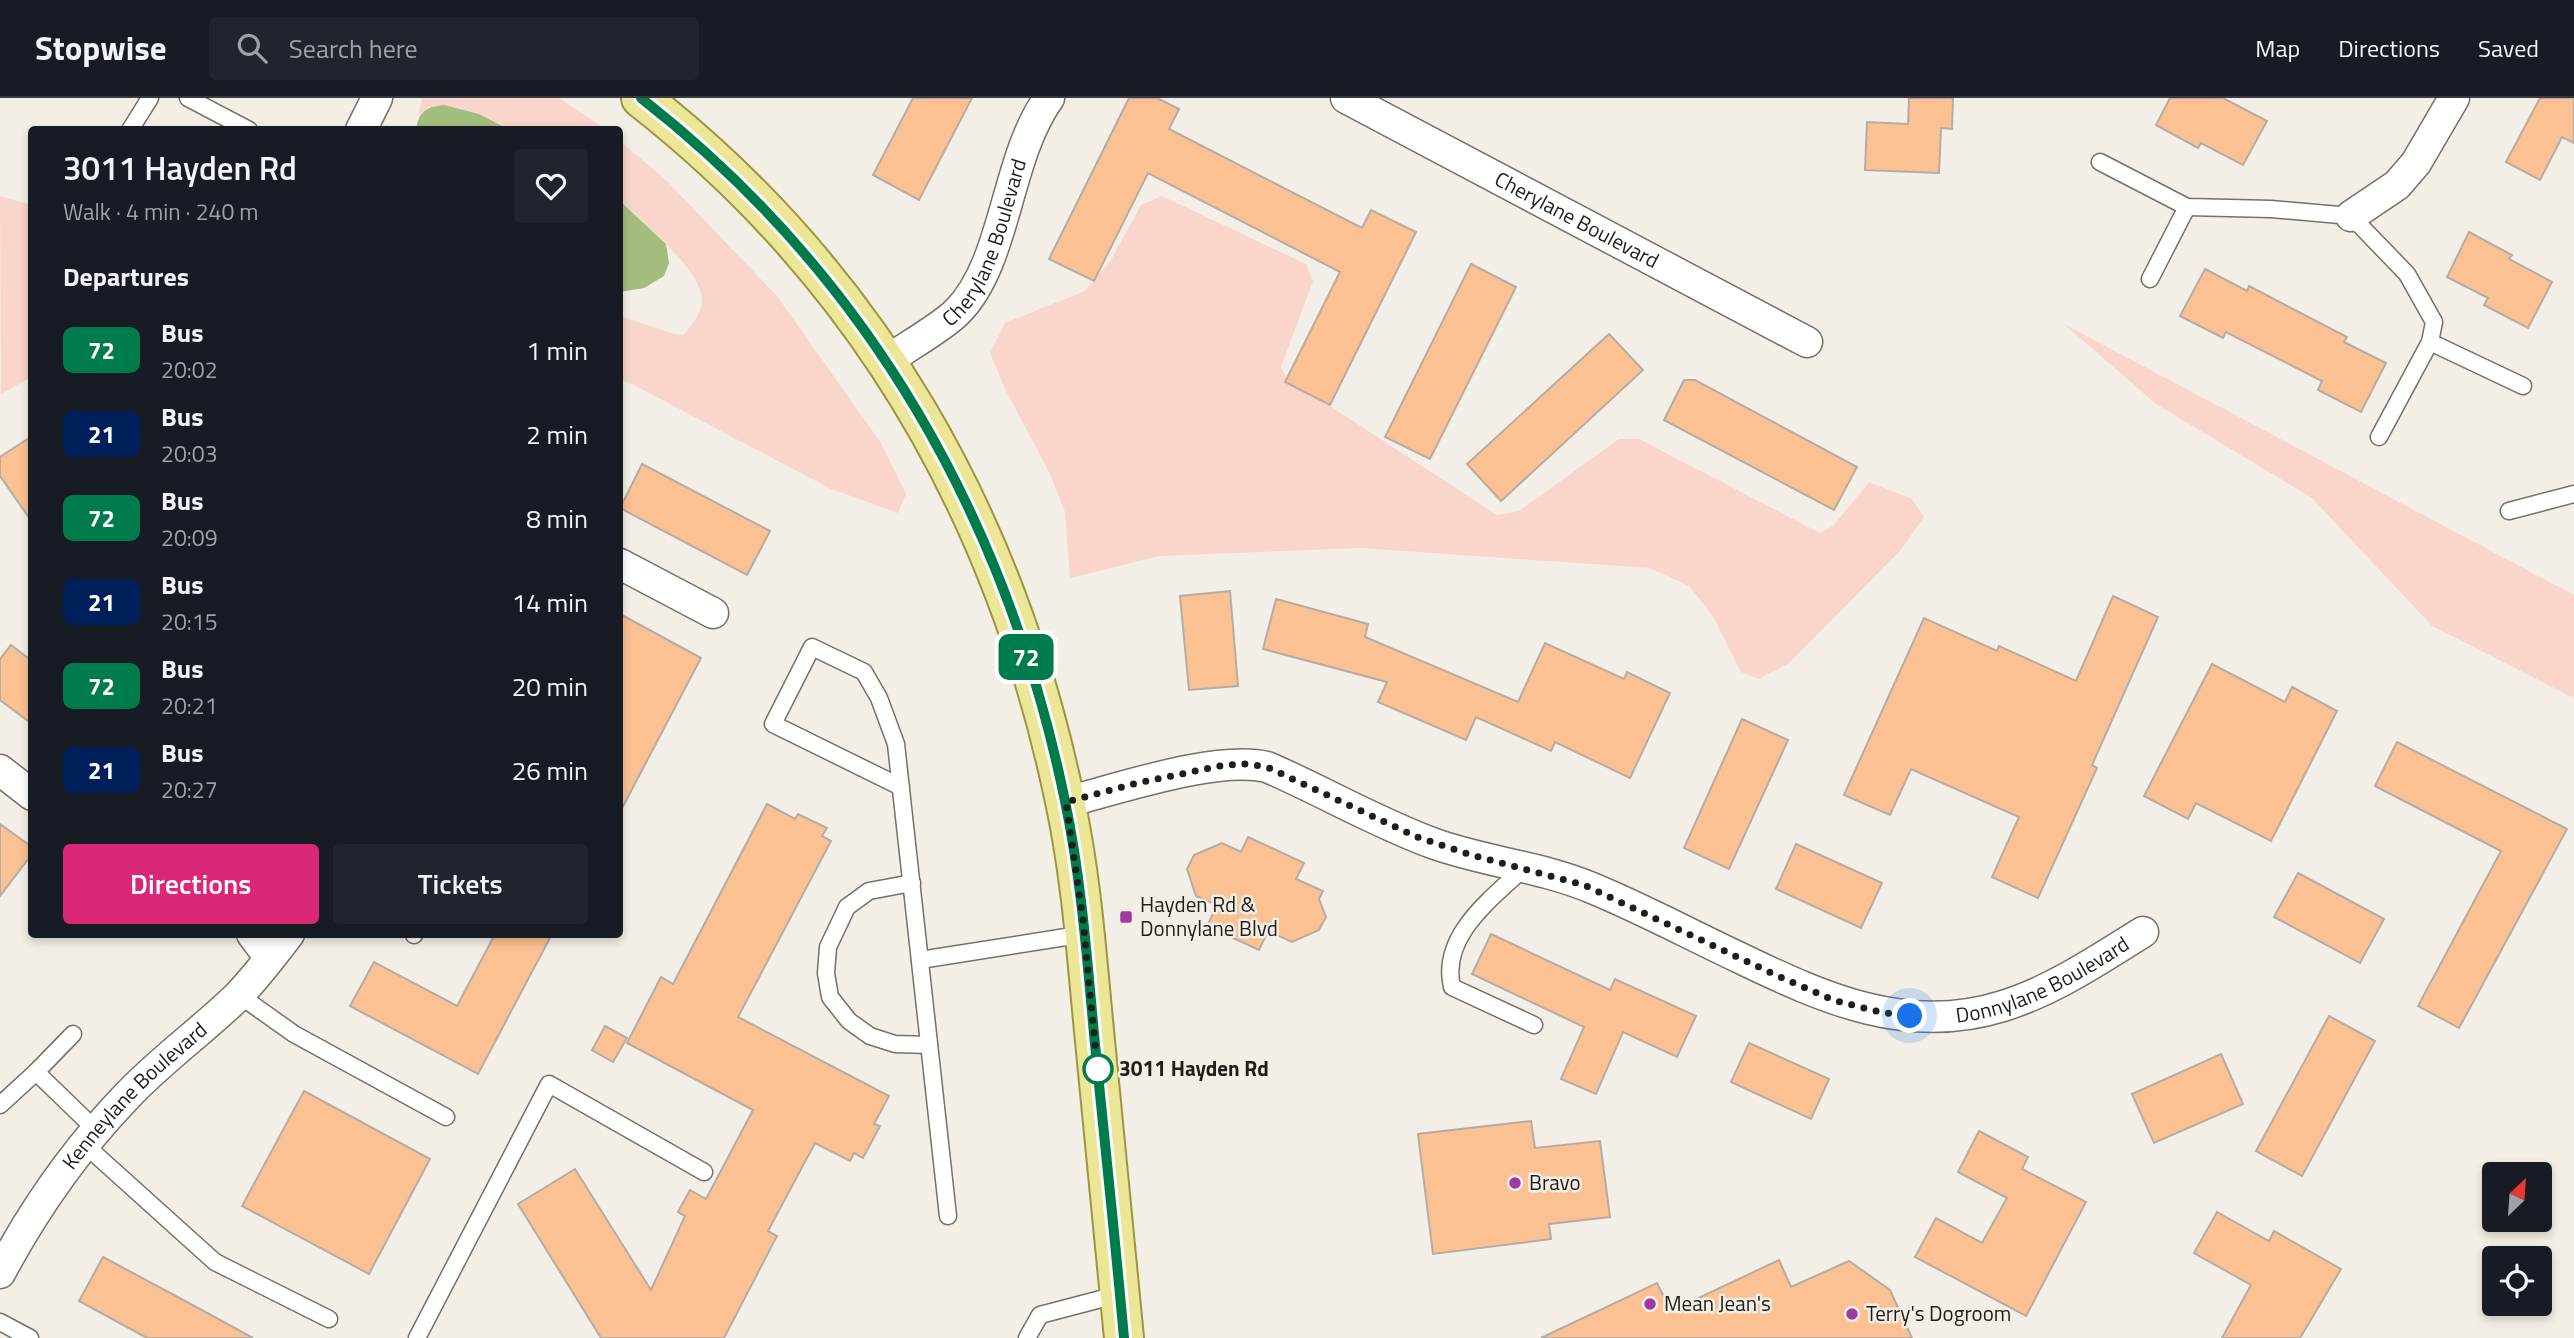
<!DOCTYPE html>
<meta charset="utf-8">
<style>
:root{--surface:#171b24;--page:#20242c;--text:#f1f3f6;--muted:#9ea1a6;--line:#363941;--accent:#db2777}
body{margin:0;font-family:"Titillium Web",sans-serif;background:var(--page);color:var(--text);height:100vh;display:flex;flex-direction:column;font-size:26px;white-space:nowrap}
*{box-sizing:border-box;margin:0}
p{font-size:23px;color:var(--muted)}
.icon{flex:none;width:38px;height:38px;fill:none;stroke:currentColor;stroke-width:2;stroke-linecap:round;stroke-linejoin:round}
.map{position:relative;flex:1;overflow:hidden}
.drawer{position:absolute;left:28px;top:28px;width:595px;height:812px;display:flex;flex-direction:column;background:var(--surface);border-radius:7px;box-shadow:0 4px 10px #0003}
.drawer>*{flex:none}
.badge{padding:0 14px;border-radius:10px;font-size:24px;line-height:46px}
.needle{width:46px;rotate:25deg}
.fabs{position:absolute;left:2482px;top:1064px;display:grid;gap:14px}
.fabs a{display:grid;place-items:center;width:70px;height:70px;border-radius:7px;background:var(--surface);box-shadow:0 4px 10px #0003;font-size:35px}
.you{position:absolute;width:35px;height:35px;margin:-18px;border:5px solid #fff;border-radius:50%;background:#1a73e8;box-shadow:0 0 0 10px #1a73e833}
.map>.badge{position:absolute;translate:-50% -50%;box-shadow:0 0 0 4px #fff}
h2{padding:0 35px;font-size:26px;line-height:63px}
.round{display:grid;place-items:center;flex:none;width:74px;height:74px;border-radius:7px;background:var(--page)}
.summary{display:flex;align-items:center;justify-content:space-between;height:119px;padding:0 35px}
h1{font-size:33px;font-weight:600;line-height:52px}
.primary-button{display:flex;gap:14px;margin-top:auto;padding:14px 35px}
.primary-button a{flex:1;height:80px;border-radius:7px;background:var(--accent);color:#fff;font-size:28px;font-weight:600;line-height:80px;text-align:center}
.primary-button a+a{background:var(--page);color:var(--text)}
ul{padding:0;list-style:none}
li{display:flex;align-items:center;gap:21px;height:84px;padding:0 35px}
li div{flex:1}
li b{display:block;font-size:26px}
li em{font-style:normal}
li .badge{min-width:77px;font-weight:700;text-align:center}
header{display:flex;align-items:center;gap:42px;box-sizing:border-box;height:98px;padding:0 35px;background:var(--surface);border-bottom:2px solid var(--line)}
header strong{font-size:33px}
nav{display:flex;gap:38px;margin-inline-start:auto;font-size:24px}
.search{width:490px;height:63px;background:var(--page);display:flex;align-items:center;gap:18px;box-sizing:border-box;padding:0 24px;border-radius:7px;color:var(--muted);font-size:26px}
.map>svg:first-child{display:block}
</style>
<header>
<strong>Stopwise</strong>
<div class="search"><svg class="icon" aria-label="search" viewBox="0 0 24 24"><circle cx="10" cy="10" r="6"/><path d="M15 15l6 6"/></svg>Search here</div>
<nav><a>Map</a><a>Directions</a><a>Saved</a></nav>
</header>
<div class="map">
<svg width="2574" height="1240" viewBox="0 0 2574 1240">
<rect width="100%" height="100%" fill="#f4efe6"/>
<g fill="#fad5cb">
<polygon points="422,0 559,0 606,31 509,31 479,16 428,9 418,18"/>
<path d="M 620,43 L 667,83 L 777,198 L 881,345 L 906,396 L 898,415 L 831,391 L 632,286 L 620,282 L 620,218 L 674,236 L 683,237 C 691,228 701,217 702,204 C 704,173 641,123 620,103 Z"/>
<polygon points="0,98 32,107 31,279 1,296"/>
<polygon points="1162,98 1306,166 1313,183 1281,269 1287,280 1497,417 1519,413 1619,341 1639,341 1820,435 1833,428 1869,384 1912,401 1924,419 1900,453 1789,565 1759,581 1741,574 1713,518 1689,488 1650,470 1361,450 1159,458 1070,480 1065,414 1050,376 1006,293 990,255 1005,225 1085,193 1111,162 1141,107"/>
<polygon points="2064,226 2574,497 2574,600 2432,528 2312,400 2156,306"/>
</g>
<g fill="#a2bd7e">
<path d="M 444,7 L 479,16 L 508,31 L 416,31 C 419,13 426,9 444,7 Z"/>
<polygon points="620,103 666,146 669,165 664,178 644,190 620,194"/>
</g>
<g fill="#fbc193" stroke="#b5aca5" stroke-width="2">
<polygon points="913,0 972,0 919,102 873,77"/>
<polygon points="1129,0 1157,0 1179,11 1169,31 1362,130 1371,112 1416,134 1330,307 1285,284 1340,174 1148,75 1094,183 1049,161"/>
<polygon points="1909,0 1953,0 1952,31 1941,30 1939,75 1865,72 1867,24 1908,26"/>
<polygon points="2170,0 2223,0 2267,23 2243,67 2201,45 2198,50 2156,27"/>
<polygon points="2540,0 2574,0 2574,45 2562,39 2540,82 2506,64"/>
<polygon points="2469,134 2512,157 2509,161 2552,184 2528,230 2484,207 2488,200 2447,179"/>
<polygon points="1471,166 1516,189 1430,361 1385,339"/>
<polygon points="2205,171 2247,193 2249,188 2347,239 2344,244 2386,265 2361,314 2318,292 2322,283 2226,234 2223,240 2180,218"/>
<polygon points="1609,236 1643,272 1501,403 1467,366"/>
<polygon points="1684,282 1695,282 1857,369 1834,412 1664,322"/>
<polygon points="32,338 32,424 0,378 0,359"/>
<polygon points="642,366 770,433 747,477 620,410"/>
<polygon points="1230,493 1238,588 1189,592 1180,498"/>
<polygon points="2113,498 2158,519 2092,667 2097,670 2038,800 1992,779 2019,719 1911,671 1890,717 1844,697 1924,520 1997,553 1999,548 2076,583"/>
<polygon points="1276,501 1368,526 1365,539 1518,604 1545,545 1624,581 1627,574 1670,595 1630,680 1555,644 1551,653 1476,619 1466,642 1378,604 1387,584 1263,551"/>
<polygon points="620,516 701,560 620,714"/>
<polygon points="11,547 32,563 32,626 0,602 0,561"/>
<polygon points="2212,566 2285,604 2292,589 2337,613 2271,743 2196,705 2188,721 2144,698"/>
<polygon points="1742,621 1788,642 1729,771 1684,750"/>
<polygon points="2397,644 2567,731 2459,930 2418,908 2501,753 2375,688"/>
<polygon points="767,706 795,721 798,716 827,730 822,738 831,743 738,919 889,998 874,1026 880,1028 863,1060 854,1055 850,1063 815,1045 768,1133 777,1138 724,1240 601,1240 518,1106 575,1071 651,1192 685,1118 678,1114 690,1092 706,1101 753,1012 627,945 661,879 673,886"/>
<polygon points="0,726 32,749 32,756 0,798"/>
<polygon points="1248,739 1304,765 1296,781 1323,793 1319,801 1326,819 1319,832 1292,844 1268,833 1259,852 1207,828 1217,807 1196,798 1187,771 1194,757 1222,745 1241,754"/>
<polygon points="1796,746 1882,785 1861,830 1776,791"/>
<polygon points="2298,775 2384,821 2360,865 2274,819"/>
<polygon points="495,836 552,836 478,976 350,908 374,864 457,908"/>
<polygon points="1491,836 1610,892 1615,881 1696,918 1677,959 1623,934 1596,996 1561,981 1584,929 1472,876"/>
<polygon points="2329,918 2375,943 2302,1078 2256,1053"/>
<polygon points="605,928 627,940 613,964 592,952"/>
<polygon points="1749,945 1829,981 1811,1021 1731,984"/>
<polygon points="2221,956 2243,1006 2154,1045 2132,996"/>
<polygon points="304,993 430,1061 369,1176 242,1108"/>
<polygon points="1531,1023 1535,1050 1600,1043 1610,1119 1549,1126 1551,1141 1433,1156 1418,1036"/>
<polygon points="1979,1033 2028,1059 2022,1071 2086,1104 2026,1218 1915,1159 1936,1120 1982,1145 2007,1100 1958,1074"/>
<polygon points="2217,1114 2269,1143 2274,1133 2341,1171 2300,1240 2222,1240 2251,1187 2194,1155"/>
<polygon points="103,1159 187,1204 253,1240 147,1240 79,1203"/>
<polygon points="1779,1162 1791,1189 1849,1163 1890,1192 1912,1240 1541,1240 1657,1185 1671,1213"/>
</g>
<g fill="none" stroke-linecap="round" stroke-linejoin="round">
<defs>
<g id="service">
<polyline points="188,0 249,32"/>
<polyline points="130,32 150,0"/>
<polyline points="2100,64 2187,109 2271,111 2351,118 2407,176 2434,224 2430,244 2379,339"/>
<polyline points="2150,181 2187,109"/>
<polyline points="2430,244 2523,288"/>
<polyline points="2509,413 2574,396"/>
<polyline points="901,689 773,626 812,549 864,574 879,600 896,646 948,1118"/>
<path d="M 1524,770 C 1491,801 1440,838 1452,889 L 1534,927"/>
<polyline points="912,785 869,793 847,809 828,849 826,875 830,899 849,923 870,938 895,946 929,947"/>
<polyline points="414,837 414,836"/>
<polyline points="920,862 1085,836"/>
<polyline points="239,897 294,936 446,1019"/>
<polyline points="73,936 36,974 96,1032"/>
<polyline points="0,1007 36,974"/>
<polyline points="84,1046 215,1164 329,1221"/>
<polyline points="0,1224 30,1240"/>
<polyline points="417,1240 549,986 704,1074"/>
<polyline points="1027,1240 1040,1217 1120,1196"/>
</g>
<g id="minor">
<path id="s1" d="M 1346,0 L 1807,244"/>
<polyline points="361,32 377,0"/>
<polyline points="2351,118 2397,87 2416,65 2454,0"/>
<path id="s2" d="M 887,263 C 906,249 941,230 957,214 C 1007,164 1005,61 1049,0"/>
<polyline points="620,466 713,515"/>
<polyline points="0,672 32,697"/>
<path id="s3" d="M 1066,704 C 1118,691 1216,657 1267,669 C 1323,693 1377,725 1435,746 C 1486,764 1542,769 1592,790 C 1643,811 1691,837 1740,860 C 1825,901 1908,938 2003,908 C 2054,892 2098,862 2143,834"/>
<polyline points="252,836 270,860"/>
<path id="s4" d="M 0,1175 C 34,1111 77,1050 127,998 C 161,962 202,933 238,898 C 256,879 273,857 289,836"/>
</g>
<path id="primary" d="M 641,0 C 870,179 1006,420 1065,703 C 1082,782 1087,863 1095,943 C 1104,1042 1115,1141 1124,1240"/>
</defs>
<use href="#service" stroke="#757068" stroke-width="19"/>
<use href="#minor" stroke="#757068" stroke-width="33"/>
<use href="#primary" stroke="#9c9540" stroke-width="42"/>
<use href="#service" stroke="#fff" stroke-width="16"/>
<use href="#minor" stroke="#fff" stroke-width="30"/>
<use href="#primary" stroke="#ece698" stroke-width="38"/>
</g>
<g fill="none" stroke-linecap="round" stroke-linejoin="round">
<defs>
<path id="line" d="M 641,0 C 869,178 1007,421 1065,703 C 1081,779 1087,859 1094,936 C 1104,1038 1115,1139 1124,1240"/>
</defs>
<use href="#line" stroke="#fff" stroke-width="16"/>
<use href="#line" stroke="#007b4b" stroke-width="10"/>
<polyline stroke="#201e1b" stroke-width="7" stroke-dasharray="0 12.6" points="1098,971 1098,978 1083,822 1066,704 1137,685 1225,667 1247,666 1267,669 1417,739 1471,757 1584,787 1778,878 1833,902 1880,914 1910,918"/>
</g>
<g fill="#a03a9f" stroke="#f4efe6" stroke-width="2.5">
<rect x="1119" y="812" width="14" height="14" rx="3.5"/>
<circle cx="1515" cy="1085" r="7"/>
<circle cx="1650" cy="1206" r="7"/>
<circle cx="1852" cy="1216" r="7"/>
</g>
<circle fill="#fff" stroke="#007b4b" stroke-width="3.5" cx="1098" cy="971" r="14"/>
<g text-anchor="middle" stroke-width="5" stroke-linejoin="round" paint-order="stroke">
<g font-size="21" fill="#201e1b" stroke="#f4efe6">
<text dy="7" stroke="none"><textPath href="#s1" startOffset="261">Cherylane Boulevard</textPath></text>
<text dy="7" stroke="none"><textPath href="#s2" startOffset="161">Cherylane Boulevard</textPath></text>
<text dy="7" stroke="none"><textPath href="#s3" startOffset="1038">Donnylane Boulevard</textPath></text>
<text dy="7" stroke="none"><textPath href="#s4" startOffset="224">Kenneylane Boulevard</textPath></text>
</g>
<g font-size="21" fill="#201e1b" stroke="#f4efe6" text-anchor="start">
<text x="1140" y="814">Hayden Rd &amp;<tspan x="1140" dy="24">Donnylane Blvd</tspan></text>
<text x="1529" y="1092">Bravo</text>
<text x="1664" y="1213">Mean Jean's</text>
<text x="1866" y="1223">Terry's Dogroom</text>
</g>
<g font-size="21" font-weight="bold" fill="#201e1b" stroke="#f4efe6" text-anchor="start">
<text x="1119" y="978">3011 Hayden Rd</text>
</g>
</g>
</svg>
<div class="fabs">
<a><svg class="needle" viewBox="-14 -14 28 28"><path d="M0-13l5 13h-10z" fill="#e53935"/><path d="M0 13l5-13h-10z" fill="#9ea1a6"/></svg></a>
<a><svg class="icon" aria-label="locate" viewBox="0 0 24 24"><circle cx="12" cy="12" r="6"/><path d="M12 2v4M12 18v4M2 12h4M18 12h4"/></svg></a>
</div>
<div class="you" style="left:1910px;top:918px"></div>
<b class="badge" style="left:1026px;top:559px;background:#007b4b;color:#fff">72</b>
<section class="drawer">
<div class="summary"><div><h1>3011 Hayden Rd</h1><p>Walk · 4 min · 240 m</p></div><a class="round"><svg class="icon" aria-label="heart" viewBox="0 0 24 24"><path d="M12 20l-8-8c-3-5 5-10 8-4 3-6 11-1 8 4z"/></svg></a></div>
<h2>Departures</h2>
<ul>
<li><span class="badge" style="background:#007b4b;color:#fff">72</span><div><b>Bus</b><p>20:02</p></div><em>1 min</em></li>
<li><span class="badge" style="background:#00205b;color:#fff">21</span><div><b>Bus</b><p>20:03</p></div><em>2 min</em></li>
<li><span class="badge" style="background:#007b4b;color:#fff">72</span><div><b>Bus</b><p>20:09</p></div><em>8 min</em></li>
<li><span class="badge" style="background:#00205b;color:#fff">21</span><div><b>Bus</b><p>20:15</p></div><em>14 min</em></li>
<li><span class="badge" style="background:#007b4b;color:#fff">72</span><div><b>Bus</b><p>20:21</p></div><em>20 min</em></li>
<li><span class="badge" style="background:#00205b;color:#fff">21</span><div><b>Bus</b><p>20:27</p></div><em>26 min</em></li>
</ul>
<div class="primary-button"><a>Directions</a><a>Tickets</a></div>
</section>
</div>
